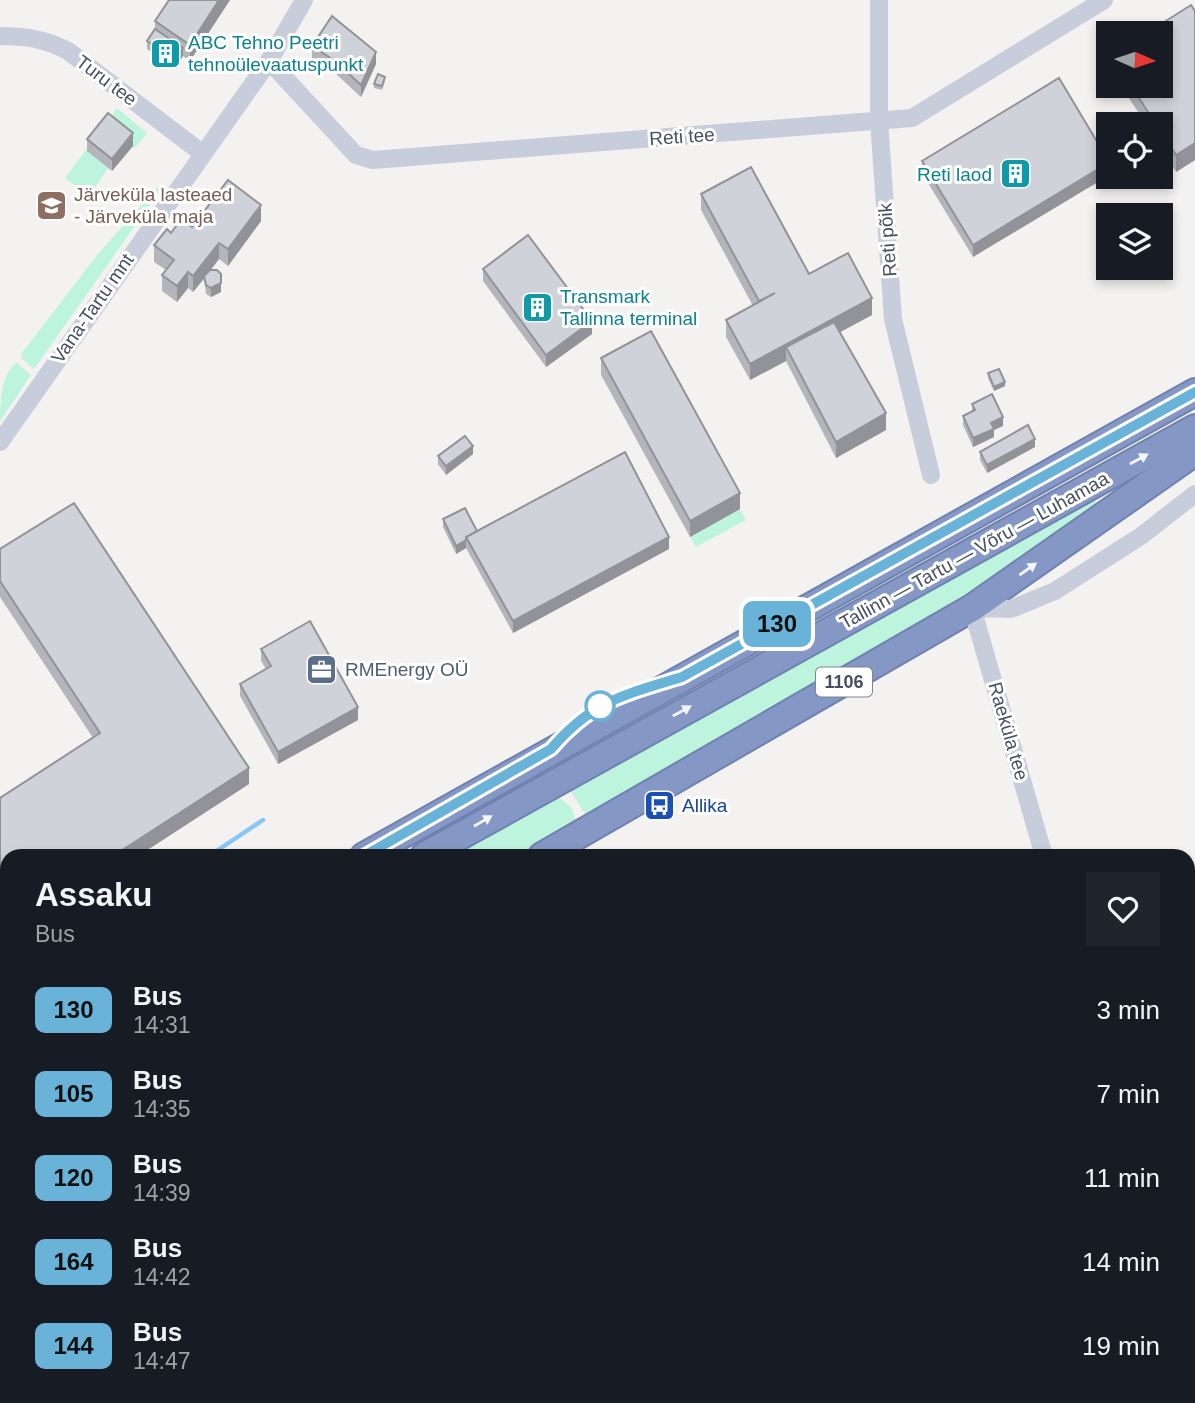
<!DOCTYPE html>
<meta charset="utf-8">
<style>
:root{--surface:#171b24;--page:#20242c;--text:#f1f3f6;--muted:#9ea1a6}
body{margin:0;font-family:Helvetica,sans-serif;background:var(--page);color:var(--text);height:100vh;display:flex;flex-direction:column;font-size:26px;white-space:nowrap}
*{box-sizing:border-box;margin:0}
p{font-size:23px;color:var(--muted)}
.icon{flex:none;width:38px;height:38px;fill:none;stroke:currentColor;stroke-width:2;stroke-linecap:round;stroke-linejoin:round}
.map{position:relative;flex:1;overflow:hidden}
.details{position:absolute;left:0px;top:849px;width:1195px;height:555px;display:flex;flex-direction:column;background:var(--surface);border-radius:21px 21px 0 0;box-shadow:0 4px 10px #0003}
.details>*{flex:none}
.badge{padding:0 14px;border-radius:10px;font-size:24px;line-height:46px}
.needle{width:46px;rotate:93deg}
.controls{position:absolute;left:1096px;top:21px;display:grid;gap:14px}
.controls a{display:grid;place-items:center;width:77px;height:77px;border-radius:0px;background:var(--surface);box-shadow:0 4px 10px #0003;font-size:35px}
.map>.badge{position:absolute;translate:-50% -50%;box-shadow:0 0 0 4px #fff}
.round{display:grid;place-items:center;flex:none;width:74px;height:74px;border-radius:0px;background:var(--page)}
.summary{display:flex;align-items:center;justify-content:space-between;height:119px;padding:0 35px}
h1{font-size:33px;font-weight:700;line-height:52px}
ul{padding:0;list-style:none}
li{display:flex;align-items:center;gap:21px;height:84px;padding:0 35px}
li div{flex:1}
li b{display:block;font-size:26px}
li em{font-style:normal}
li .badge{min-width:77px;font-weight:700;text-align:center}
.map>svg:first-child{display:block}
</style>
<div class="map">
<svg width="1195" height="1403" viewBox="0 0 1195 1403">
<rect width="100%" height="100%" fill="#f4f2f1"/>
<g fill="#bdf4dd">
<polygon points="117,108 147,133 135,148 108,126 108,168 89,196 65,178"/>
<polygon points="158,187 158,193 34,369 21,358 22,353 98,254"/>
<path d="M 17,363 L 31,375 L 0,421 C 0,404 1,372 17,363 Z"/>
<polygon points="1091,501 1096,502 1096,508 1014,569 587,817 570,790"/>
<polygon points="740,509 746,520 696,547 690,537"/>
<polygon points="558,797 571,807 576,821 519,856 454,856"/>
<polygon points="7,1138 7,1206 0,1211 0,1143"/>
</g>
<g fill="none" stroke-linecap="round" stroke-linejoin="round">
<g stroke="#87c7f4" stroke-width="4.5">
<polyline points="209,856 263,820"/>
<polyline points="0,996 7,991"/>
<polyline points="1188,1150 1195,1148"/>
</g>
<defs>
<g id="highway">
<polyline points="364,856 1195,392"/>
<polyline points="424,856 1195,428"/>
<polyline points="542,856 972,608 1195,452"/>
<polyline points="0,1088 7,1083"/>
<polyline points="0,1124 7,1119"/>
<polyline points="0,1226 7,1221"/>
</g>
</defs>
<use href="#highway" stroke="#7082b0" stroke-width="30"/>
<g stroke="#c7cdda" stroke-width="18">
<polyline points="879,0 879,121 893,319 931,475"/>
<path d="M 0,36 C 25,36 46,39 68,51 L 202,153"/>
<polyline points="269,61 356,155 373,160 912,118 1104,0"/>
<polyline points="0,442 269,61 304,0"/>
<polyline points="1044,856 972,608 1011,609 1055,591 1141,536 1195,494"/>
<polyline points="1188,1329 1195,1350"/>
<polyline points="1188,1381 1195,1403"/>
<polyline points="86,1396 90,1403"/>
</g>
<use href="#highway" stroke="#8597c4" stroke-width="26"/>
</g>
<g fill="#b3b5bb">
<polygon points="230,0 190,61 183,56 175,68 147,49 147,41 155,29 155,21"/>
<polygon points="1195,11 1195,160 1176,172 1160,147 1160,124 1146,124 1121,86 1160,86"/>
<polygon points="312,46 376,64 361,97 335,73 312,59"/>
<polygon points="1059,78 973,257 922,173 922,161"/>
<polygon points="385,81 382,90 374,88 374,84"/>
<polygon points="87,139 133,146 112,171 87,151"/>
<polygon points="701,194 809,274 872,315 840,332 886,430 836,458 786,361 750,380 726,337 726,320 753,306 701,210"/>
<polygon points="261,221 228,266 219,259 211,270 221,292 211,297 206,294 204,279 193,292 188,288 177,302 162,291 162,275 166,270 154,262 154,245 171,233 192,227"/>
<polygon points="483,269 592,334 546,367 483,281"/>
<polygon points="601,358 740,509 690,537 601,375"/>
<polygon points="988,373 1005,386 994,391 988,378"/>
<polygon points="972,404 1003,426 994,430 994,437 973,447 963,425 963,416 972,412"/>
<polygon points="1035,447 987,473 980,460 980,452"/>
<polygon points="473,454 446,475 438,464 438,456"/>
<polygon points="443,519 477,531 669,549 513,633 466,548 456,554 443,527"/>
<polygon points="0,549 249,784 138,856 7,856 7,940 0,943 0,798 93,738 0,597"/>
<polygon points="261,649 358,720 278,764 240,696 240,684 266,669 261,661"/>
</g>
<g fill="#929398">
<polygon points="219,0 230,0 190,61 190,45"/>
<polygon points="183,48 183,56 175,68 175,59"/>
<polygon points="376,52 376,64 361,97 361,85"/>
<polygon points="133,133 133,146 112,171 112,159"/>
<polygon points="1195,143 1195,160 1176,172 1176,155"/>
<polygon points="1108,163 1108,176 973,257 973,245"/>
<polygon points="261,205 261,221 228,266 228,249"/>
<polygon points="219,243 219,259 193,292 193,276"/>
<polygon points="188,272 188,288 177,302 177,286"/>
<polygon points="221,283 221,292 211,297 211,288"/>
<polygon points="872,298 872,315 792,358 786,347 786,361 750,380 750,364"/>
<polygon points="592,321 592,334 546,367 546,355"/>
<polygon points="1005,382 1005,386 994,391 994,387"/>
<polygon points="886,413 886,430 836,458 836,442"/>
<polygon points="1003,417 1003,426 994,430 994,437 973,447 973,438 991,423"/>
<polygon points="1035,439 1035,447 987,473 987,465"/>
<polygon points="473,446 473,454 446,475 446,466"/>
<polygon points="740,493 740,509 690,537 690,521"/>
<polygon points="669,537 669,549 513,633 513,621"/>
<polygon points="466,540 466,548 456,554 456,546"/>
<polygon points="358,707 358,720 278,764 278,752"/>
<polygon points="249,768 249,784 138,856 113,856"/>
<polygon points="7,924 7,940 0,943 0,927"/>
</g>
<g fill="#d0d2d9" stroke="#929398" stroke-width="2">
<polygon points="169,0 219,0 190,45 155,21"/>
<polygon points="1191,5 1195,11 1195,143 1176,155 1160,131 1160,124 1156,124 1131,86 1160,86 1160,33 1147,33"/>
<polygon points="332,16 376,52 361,85 335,61 312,46"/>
<polygon points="155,29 183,48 175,59 147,41"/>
<polygon points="378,74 385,77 382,86 374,84"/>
<polygon points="1059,78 1108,160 1108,163 973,245 922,161"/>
<polygon points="108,113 133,133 112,159 87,139"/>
<polygon points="751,167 809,274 848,253 872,298 750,364 726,320 775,293 759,301 701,194"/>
<polygon points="228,180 261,205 228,249 219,243 193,276 188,272 177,286 162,275 174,260 154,245 167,229 171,233 182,218 192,227"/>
<polygon points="528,235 592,321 546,355 483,269"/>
<polygon points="210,270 217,270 221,274 221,283 211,288 206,285 204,276"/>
<polygon points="834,322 886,413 836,442 786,347"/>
<polygon points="651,331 740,493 690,521 601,358"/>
<polygon points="999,369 1005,382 994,387 988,373"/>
<polygon points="992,394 1003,417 991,423 994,429 973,438 963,416 975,410 972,404"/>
<polygon points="1028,425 1035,439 987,465 980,452"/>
<polygon points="465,436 473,446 446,466 438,456"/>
<polygon points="625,452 669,537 513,621 466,537"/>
<polygon points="74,503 249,768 113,856 7,856 7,924 0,927 0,798 100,733 0,581 0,549"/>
<polygon points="465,508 477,531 466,537 466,540 456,546 443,519"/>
<polygon points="310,621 358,707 278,752 240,684 271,666 261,649"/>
</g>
<defs><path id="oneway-solid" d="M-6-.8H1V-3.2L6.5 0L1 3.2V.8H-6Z" transform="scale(1.75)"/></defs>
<g fill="#f3f5f9">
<use href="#oneway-solid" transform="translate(1139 459) rotate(-29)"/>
<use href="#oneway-solid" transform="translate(1028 569) rotate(-35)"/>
<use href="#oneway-solid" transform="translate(682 711) rotate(-29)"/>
<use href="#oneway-solid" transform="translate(483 821) rotate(-30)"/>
</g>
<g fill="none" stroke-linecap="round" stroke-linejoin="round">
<defs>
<path id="line" d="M 364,856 L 551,749 C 592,701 624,695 682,677 L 1195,392"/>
</defs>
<use href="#line" stroke="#fff" stroke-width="16"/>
<use href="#line" stroke="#69b3d9" stroke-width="10"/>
</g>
<defs>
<symbol id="building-square" viewBox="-11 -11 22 22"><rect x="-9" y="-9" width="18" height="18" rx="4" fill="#0f9aa8" stroke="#fff"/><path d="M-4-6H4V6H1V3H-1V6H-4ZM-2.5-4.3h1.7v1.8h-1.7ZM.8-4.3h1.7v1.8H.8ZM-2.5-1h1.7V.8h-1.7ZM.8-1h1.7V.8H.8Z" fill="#fff"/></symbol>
<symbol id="school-square" viewBox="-11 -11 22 22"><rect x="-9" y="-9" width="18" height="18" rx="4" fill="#8d6e63" stroke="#fff"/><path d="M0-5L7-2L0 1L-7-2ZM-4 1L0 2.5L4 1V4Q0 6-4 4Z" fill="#fff"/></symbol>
<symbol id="office-square" viewBox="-11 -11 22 22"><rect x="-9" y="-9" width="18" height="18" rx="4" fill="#5c6f8a" stroke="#fff"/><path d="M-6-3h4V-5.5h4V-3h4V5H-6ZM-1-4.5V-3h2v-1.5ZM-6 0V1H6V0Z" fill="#fff"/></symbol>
<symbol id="bus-square" viewBox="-11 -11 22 22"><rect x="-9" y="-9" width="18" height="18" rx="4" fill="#1a4fb4" stroke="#fff"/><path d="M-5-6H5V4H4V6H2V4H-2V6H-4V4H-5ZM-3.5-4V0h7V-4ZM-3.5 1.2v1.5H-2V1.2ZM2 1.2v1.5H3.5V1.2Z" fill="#fff"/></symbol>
</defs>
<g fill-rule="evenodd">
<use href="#building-square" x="148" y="36" width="35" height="35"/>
<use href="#building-square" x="998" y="156" width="35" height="35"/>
<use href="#school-square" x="34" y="188" width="35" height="35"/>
<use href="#building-square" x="520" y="290" width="35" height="35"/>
<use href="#office-square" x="304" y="652" width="35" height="35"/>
<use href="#bus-square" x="642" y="788" width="35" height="35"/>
</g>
<circle fill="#fff" stroke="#69b3d9" stroke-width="3.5" cx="600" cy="706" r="14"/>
<g text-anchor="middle" stroke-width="6" stroke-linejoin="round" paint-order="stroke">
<rect fill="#fff" stroke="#7e8490" stroke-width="2" x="816" y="667.5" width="56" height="29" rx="5"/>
<g font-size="18" font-weight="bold" fill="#474f61">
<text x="844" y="688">1106</text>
</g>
<g font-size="19" fill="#0d838f" stroke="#fff" text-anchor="start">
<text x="188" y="49">ABC Tehno Peetri<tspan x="188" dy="22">tehnoülevaatuspunkt</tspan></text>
<text x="992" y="181" text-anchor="end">Reti laod</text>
<text x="560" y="303">Transmark<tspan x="560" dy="22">Tallinna terminal</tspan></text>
</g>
<g font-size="19" fill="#474f61" stroke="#fff">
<text transform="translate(107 80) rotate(37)" y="7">Turu tee</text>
<text transform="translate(682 136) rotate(-4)" y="7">Reti tee</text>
<text transform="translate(887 240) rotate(-94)" y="7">Reti põik</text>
<text transform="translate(92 308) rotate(-55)" y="7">Vana-Tartu mnt</text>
<text transform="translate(974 550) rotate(-29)" y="7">Tallinn — Tartu — Võru — Luhamaa</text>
<text transform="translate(1009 731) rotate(74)" y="7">Raeküla tee</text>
</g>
<g font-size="19" fill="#785e54" stroke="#fff" text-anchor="start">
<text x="74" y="201">Järveküla lasteaed<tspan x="74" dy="22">- Järveküla maja</tspan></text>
</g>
<g font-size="19" fill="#4e5e75" stroke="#fff" text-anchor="start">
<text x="345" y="676">RMEnergy OÜ</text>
</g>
<g font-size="19" fill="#164399" stroke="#fff" text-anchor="start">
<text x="682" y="812">Allika</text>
</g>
</g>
</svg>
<div class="controls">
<a><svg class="needle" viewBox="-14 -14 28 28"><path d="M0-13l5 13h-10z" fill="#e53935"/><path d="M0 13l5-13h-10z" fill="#9ea1a6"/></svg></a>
<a><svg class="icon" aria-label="locate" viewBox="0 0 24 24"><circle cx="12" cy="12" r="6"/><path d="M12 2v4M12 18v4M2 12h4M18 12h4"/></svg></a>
<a><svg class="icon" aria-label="layers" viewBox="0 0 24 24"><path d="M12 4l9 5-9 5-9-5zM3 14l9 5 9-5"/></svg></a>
</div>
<b class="badge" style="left:777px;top:624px;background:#69b3d9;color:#111">130</b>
<section class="details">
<div class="summary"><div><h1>Assaku</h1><p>Bus</p></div><a class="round"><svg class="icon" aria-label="heart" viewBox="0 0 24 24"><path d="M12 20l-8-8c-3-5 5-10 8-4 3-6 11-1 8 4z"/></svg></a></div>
<ul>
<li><span class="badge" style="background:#69b3d9;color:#111">130</span><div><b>Bus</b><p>14:31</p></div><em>3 min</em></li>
<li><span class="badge" style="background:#69b3d9;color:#111">105</span><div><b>Bus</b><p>14:35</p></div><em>7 min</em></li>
<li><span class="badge" style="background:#69b3d9;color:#111">120</span><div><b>Bus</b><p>14:39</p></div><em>11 min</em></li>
<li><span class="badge" style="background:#69b3d9;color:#111">164</span><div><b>Bus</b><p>14:42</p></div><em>14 min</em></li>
<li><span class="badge" style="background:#69b3d9;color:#111">144</span><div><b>Bus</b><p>14:47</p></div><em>19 min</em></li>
</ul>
</section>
</div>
